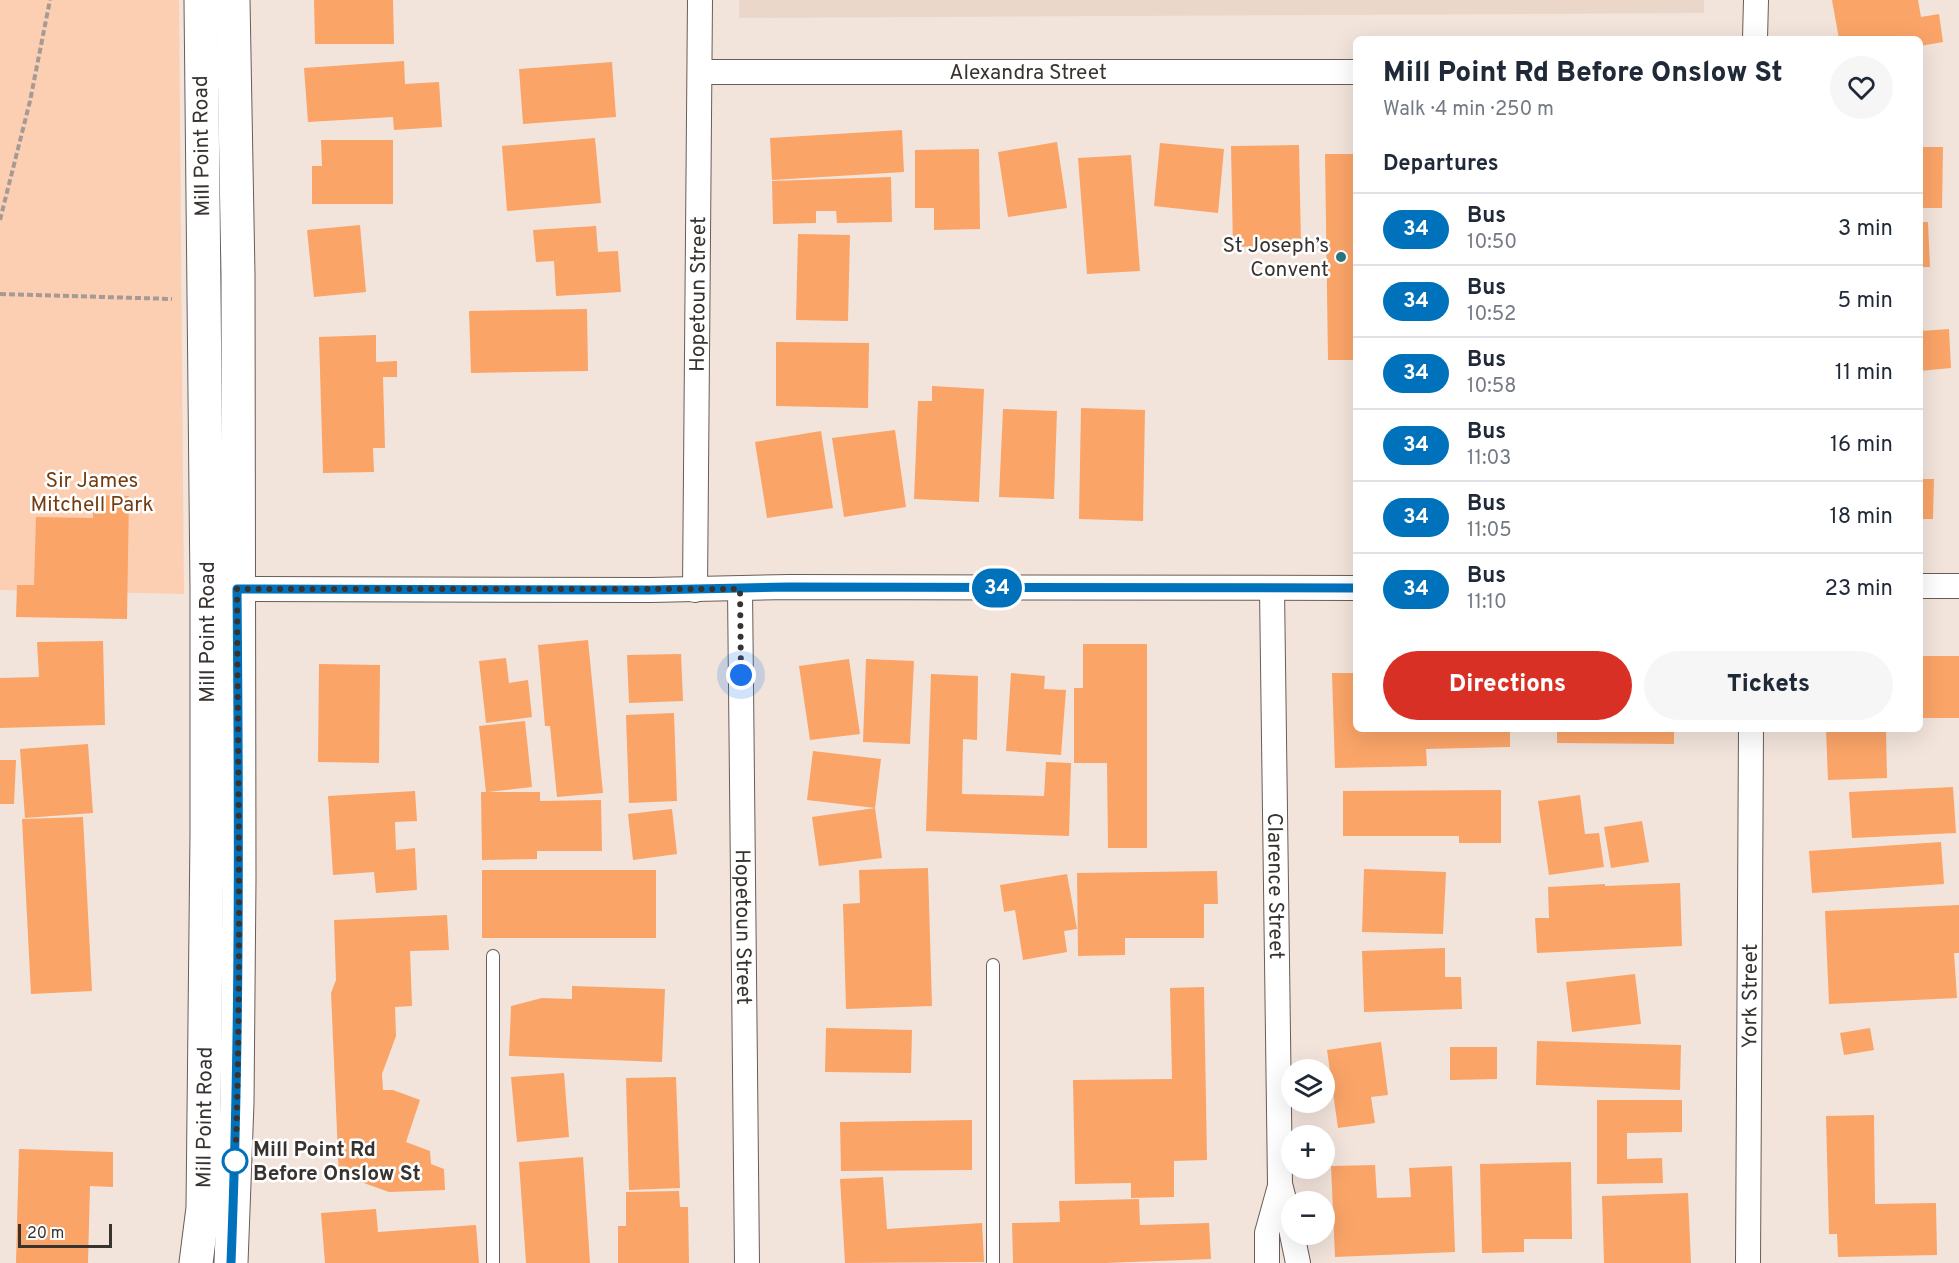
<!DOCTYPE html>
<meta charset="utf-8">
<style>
:root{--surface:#fff;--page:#f6f6f7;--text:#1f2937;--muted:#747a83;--line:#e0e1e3;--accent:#d93025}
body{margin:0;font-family:Overpass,sans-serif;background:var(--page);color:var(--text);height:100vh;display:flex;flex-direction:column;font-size:22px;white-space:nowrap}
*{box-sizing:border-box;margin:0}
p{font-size:20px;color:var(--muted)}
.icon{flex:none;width:33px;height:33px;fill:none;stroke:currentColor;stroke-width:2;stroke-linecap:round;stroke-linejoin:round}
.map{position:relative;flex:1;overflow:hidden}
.side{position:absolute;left:1353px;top:36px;width:570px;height:696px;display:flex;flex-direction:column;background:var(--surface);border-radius:9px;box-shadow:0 6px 24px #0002}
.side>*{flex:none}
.badge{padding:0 12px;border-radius:20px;font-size:21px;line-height:39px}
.fabs{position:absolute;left:1281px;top:1059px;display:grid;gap:12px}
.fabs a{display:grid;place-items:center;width:54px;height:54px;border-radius:50%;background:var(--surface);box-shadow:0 6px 24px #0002;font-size:30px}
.scale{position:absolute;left:18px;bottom:15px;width:94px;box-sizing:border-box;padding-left:6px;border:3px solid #393330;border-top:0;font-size:16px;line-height:21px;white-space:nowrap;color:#393330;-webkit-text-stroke:4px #fff;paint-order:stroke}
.you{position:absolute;width:30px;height:30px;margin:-15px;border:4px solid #fff;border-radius:50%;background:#1a73e8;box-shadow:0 0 0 9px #1a73e833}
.map>.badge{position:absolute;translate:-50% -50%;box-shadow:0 0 0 3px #fff}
h2{padding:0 30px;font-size:22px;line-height:54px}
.round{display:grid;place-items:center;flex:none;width:63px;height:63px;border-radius:32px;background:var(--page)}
.overview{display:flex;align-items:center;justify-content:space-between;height:102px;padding:0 30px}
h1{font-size:28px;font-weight:800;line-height:45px}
.cta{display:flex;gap:12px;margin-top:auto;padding:12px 30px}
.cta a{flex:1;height:69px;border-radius:36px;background:var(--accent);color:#fff;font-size:24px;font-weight:800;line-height:69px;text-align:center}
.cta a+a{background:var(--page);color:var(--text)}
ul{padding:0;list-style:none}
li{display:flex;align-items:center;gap:18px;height:72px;padding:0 30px;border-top:2px solid var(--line)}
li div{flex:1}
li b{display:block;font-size:22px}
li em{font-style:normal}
li .badge{min-width:66px;font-weight:700;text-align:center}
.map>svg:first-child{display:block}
</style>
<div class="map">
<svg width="1959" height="1263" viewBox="0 0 1959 1263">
<rect width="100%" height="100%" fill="#f2e4db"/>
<polygon fill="#ead7c9" points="739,0 1704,0 1704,13 739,18"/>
<polygon fill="#fccfb2" points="0,0 179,0 184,594 0,590"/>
<g fill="#faa468">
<polygon points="314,0 393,0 394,44 315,44"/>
<polygon points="1832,0 1918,0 1921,17 1939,14 1943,42 1920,46 1920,39 1839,39"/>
<polygon points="404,61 405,84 439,82 442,127 394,130 393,117 308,122 304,68"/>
<polygon points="612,62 616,117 523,124 519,69"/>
<polygon points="902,130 904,172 772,180 770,138"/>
<polygon points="595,138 601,203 507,211 502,146"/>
<polygon points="321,140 393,140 393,204 312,204 312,166 322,166"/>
<polygon points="1057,142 1067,208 1008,217 998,152"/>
<polygon points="1160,143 1224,149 1218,213 1154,206"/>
<polygon points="1299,145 1301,245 1233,247 1231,146"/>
<polygon points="1920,147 1943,147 1942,208 1920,208"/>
<polygon points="979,149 980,229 934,230 934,208 915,208 915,150"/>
<polygon points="1325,154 1356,154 1356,360 1328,360"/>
<polygon points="1131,155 1140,271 1087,274 1078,158"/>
<polygon points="891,177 892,222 837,223 836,211 816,211 816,223 773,224 772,181"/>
<polygon points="1920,222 1928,222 1930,267 1920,267"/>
<polygon points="360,225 366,292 314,297 307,230"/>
<polygon points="596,226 598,252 618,251 621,292 556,296 554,261 536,262 533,230"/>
<polygon points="798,234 850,235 848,321 796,320"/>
<polygon points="587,309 588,371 471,373 469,311"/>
<polygon points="1949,329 1951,368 1920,371 1920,331"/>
<polygon points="376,335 376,362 397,361 397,377 383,377 385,448 373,448 374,472 323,473 319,337"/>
<polygon points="776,342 869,343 868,408 776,406"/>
<polygon points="932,386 984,389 979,502 914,499 918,401 932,401"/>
<polygon points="1081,408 1145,410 1143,521 1079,519"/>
<polygon points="1003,409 1057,411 1054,499 999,497"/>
<polygon points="895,430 906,507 844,517 832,438"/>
<polygon points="821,431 833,508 767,518 755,442"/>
<polygon points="1920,479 1934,479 1933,519 1920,519"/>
<polygon points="94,495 129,496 127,619 16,617 17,585 34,585 36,517 93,518"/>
<polygon points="588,640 603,793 557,797 550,726 545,726 538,645"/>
<polygon points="103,641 105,725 0,728 0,678 39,677 37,642"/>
<polygon points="1083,644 1147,644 1147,848 1108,848 1107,763 1074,763 1074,688 1083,688"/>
<polygon points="681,654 683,701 629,703 627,655"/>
<rect x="1920" y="656" width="39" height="62"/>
<polygon points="506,658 509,683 528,680 532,717 486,723 479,661"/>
<polygon points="849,659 860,734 810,740 799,666"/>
<polygon points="866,659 914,661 910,744 863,742"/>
<polygon points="319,664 380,665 379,763 318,762"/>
<polygon points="1011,673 1045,676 1044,689 1066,690 1061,755 1006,751"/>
<polygon points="1332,673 1356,673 1356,729 1510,729 1510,747 1426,749 1427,766 1335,768"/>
<polygon points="931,674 978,676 977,740 963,739 962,794 1044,796 1046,762 1071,763 1069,836 926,831"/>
<polygon points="674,713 677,801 629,803 626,715"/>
<polygon points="525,721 532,787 488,792 540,792 540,801 601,800 602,851 537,851 537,859 482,860 481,792 486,792 479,726"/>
<polygon points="1557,729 1674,729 1674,744 1557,743"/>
<polygon points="1826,729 1886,729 1887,778 1828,780"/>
<polygon points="88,744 93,813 25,818 20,749"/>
<polygon points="813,751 881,759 875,808 807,800"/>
<polygon points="0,760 16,760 14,804 0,804"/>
<polygon points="1953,787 1956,833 1852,838 1849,792"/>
<polygon points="1501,790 1501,843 1459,843 1459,836 1343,836 1343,791"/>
<polygon points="415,791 417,821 395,822 396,850 415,848 417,890 376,893 374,872 333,875 328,796"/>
<polygon points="1580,795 1585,834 1599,833 1604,867 1549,875 1538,801"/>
<polygon points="875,808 882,858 819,866 812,817"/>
<polygon points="672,809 677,854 633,860 628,814"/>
<polygon points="83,817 92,991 31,994 22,819"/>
<polygon points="1642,821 1649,862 1611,868 1604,827"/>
<polygon points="1941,842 1944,884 1812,893 1809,851"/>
<polygon points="928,868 932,1006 846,1009 843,904 860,903 859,870"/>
<polygon points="1364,869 1446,872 1443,934 1362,932"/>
<rect x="482" y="870" width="174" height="68"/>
<polygon points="1217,871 1218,904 1204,904 1204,938 1125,938 1125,955 1078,956 1077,873"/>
<polygon points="1067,874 1077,929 1064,931 1067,952 1023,960 1015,910 1004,912 1000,885"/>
<polygon points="1680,883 1682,946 1537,953 1535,918 1549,918 1548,887 1605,884 1605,886"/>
<polygon points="1959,905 1959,953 1954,953 1957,998 1829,1004 1825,911"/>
<polygon points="447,915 449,950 410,951 412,1006 395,1007 396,1036 382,1074 383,1090 393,1090 420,1100 406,1142 430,1151 431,1164 444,1169 445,1190 389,1192 347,1177 339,1177 331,993 336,980 334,920"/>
<polygon points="1445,948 1445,977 1461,977 1462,1009 1364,1012 1362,951"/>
<polygon points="1635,974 1641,1024 1572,1032 1566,982"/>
<polygon points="572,986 665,989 662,1062 509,1056 511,1006 542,998 572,999"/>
<polygon points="1204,987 1207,1160 1174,1161 1174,1197 1131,1198 1131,1183 1075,1184 1073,1080 1172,1079 1170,988"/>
<polygon points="826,1028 912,1030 911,1073 825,1072"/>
<polygon points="1870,1028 1874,1050 1844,1055 1840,1033"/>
<polygon points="1537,1041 1681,1045 1680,1090 1536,1085"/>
<polygon points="1381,1042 1388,1095 1371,1097 1375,1123 1338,1128 1327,1050"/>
<polygon points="1450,1047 1497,1047 1497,1079 1450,1080"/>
<polygon points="564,1073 569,1137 517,1142 511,1077"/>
<polygon points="676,1077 680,1188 629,1190 626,1078"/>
<polygon points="1597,1100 1682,1100 1682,1132 1627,1133 1627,1159 1662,1158 1663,1183 1597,1184"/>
<polygon points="1874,1115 1875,1204 1936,1203 1937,1255 1838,1257 1837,1234 1829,1234 1826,1116"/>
<polygon points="972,1120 972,1170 841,1171 840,1122"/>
<polygon points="19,1149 113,1152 113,1187 90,1186 88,1263 16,1263"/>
<polygon points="583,1157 590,1263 526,1263 519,1162"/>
<polygon points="1571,1162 1572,1239 1524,1239 1524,1252 1482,1253 1480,1164"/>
<polygon points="1375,1165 1377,1198 1411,1197 1409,1168 1452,1166 1455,1252 1335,1257 1331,1166"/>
<polygon points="883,1177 887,1229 982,1223 984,1262 845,1263 840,1179"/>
<polygon points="679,1191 680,1207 688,1207 689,1263 618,1263 618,1226 626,1226 626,1192"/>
<polygon points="1688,1193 1691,1263 1604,1263 1602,1196"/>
<polygon points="1139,1199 1140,1225 1209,1223 1211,1259 1105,1263 1013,1263 1012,1223 1060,1222 1059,1201"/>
<polygon points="376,1209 378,1232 476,1225 479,1263 325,1263 321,1213"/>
</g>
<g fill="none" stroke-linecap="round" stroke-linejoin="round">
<defs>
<g id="service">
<polyline points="493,956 493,1263"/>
<polyline points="993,1263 993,965"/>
</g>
<g id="minor">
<polyline points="1755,39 1756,0"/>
<path id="s1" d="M 701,72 L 1356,72"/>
<polyline points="1920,586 1959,586"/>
<polyline points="221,589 650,590 789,587 1356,588"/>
<path id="s2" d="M 740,589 L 747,1263"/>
<path id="s3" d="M 1272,589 L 1280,1184 L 1292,1231"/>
<path id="s4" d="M 695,590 L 700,0"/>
<polyline points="1292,1234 1298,1263"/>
<polyline points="1267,1263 1267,1233 1280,1186"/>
<path id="s5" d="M 1748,1263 L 1751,729"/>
</g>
<g id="secondary">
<path id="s6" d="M 196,1263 L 203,1208 L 207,834 L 207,589 L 201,0"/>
<polyline points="231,1263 237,1103 239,879 238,275 233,0"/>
</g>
</defs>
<use href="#service" stroke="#695d56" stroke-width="14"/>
<use href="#minor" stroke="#695d56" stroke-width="26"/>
<use href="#secondary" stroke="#695d56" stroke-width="35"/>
<g stroke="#a69b94" stroke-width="4" stroke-dasharray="6 3" stroke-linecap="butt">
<polyline points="0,220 30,101 50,0"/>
<polyline points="0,294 172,299"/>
</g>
<use href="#service" stroke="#fff" stroke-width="12"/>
<use href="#minor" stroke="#fff" stroke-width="24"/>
<use href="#secondary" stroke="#fff" stroke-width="33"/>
</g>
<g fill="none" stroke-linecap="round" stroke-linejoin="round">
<defs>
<path id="line" d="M 231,1263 C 240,1038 239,814 237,589 L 650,590 L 789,587 L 1356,588"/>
</defs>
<use href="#line" stroke="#fff" stroke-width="14"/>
<use href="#line" stroke="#0072bc" stroke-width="9"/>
<path stroke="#393330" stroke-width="6" stroke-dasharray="0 10.8" d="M 235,1161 L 235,1172 C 242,978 238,783 237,589 L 740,589 L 741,675"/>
</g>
<circle fill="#2d767d" stroke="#fff" stroke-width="2" cx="1341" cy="257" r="6"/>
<circle fill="#fff" stroke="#0072bc" stroke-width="3" cx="235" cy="1161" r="12"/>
<g text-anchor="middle" stroke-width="5" stroke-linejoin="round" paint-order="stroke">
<g font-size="21" fill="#393330" stroke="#fff">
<text dy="7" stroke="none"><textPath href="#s1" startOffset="327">Alexandra Street</textPath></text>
<text transform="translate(201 146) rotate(-91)" y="7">Mill Point Road</text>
<text dy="7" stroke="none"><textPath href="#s4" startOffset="296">Hopetoun Street</textPath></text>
<text transform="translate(207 632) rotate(-90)" y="7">Mill Point Road</text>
<text dy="7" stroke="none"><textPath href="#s3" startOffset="297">Clarence Street</textPath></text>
<text dy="7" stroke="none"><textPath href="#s2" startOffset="338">Hopetoun Street</textPath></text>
<text dy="7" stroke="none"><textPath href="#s5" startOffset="267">York Street</textPath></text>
<text dy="7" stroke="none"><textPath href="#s6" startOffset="146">Mill Point Road</textPath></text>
</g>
<g font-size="21" fill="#393330" stroke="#fff" text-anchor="end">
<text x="1329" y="252">St Joseph’s<tspan x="1329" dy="24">Convent</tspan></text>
</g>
<g font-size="21" fill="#743d11" stroke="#fff">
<text x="92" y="487">Sir James<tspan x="92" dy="24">Mitchell Park</tspan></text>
</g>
<g font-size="21" font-weight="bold" fill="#393330" stroke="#fff" text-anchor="start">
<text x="253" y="1156">Mill Point Rd<tspan x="253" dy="24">Before Onslow St</tspan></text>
</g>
</g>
</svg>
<div class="fabs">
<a><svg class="icon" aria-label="layers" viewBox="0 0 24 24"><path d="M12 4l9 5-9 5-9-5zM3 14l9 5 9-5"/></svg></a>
<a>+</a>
<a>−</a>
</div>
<div class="scale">20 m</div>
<div class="you" style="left:741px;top:675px"></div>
<b class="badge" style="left:997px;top:588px;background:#0072bc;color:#fff">34</b>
<section class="side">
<div class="overview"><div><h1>Mill Point Rd Before Onslow St</h1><p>Walk · 4 min · 250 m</p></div><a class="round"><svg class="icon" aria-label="heart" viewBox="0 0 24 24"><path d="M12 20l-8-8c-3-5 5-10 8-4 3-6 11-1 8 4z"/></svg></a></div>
<h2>Departures</h2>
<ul>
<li><span class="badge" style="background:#0072bc;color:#fff">34</span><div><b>Bus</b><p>10:50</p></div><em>3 min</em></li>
<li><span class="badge" style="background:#0072bc;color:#fff">34</span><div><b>Bus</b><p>10:52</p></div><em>5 min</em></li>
<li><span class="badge" style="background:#0072bc;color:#fff">34</span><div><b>Bus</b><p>10:58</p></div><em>11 min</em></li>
<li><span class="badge" style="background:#0072bc;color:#fff">34</span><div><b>Bus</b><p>11:03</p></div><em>16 min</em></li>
<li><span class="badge" style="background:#0072bc;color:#fff">34</span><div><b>Bus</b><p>11:05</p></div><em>18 min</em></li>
<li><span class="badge" style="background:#0072bc;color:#fff">34</span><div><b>Bus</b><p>11:10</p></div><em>23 min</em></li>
</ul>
<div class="cta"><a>Directions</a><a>Tickets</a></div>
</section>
</div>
